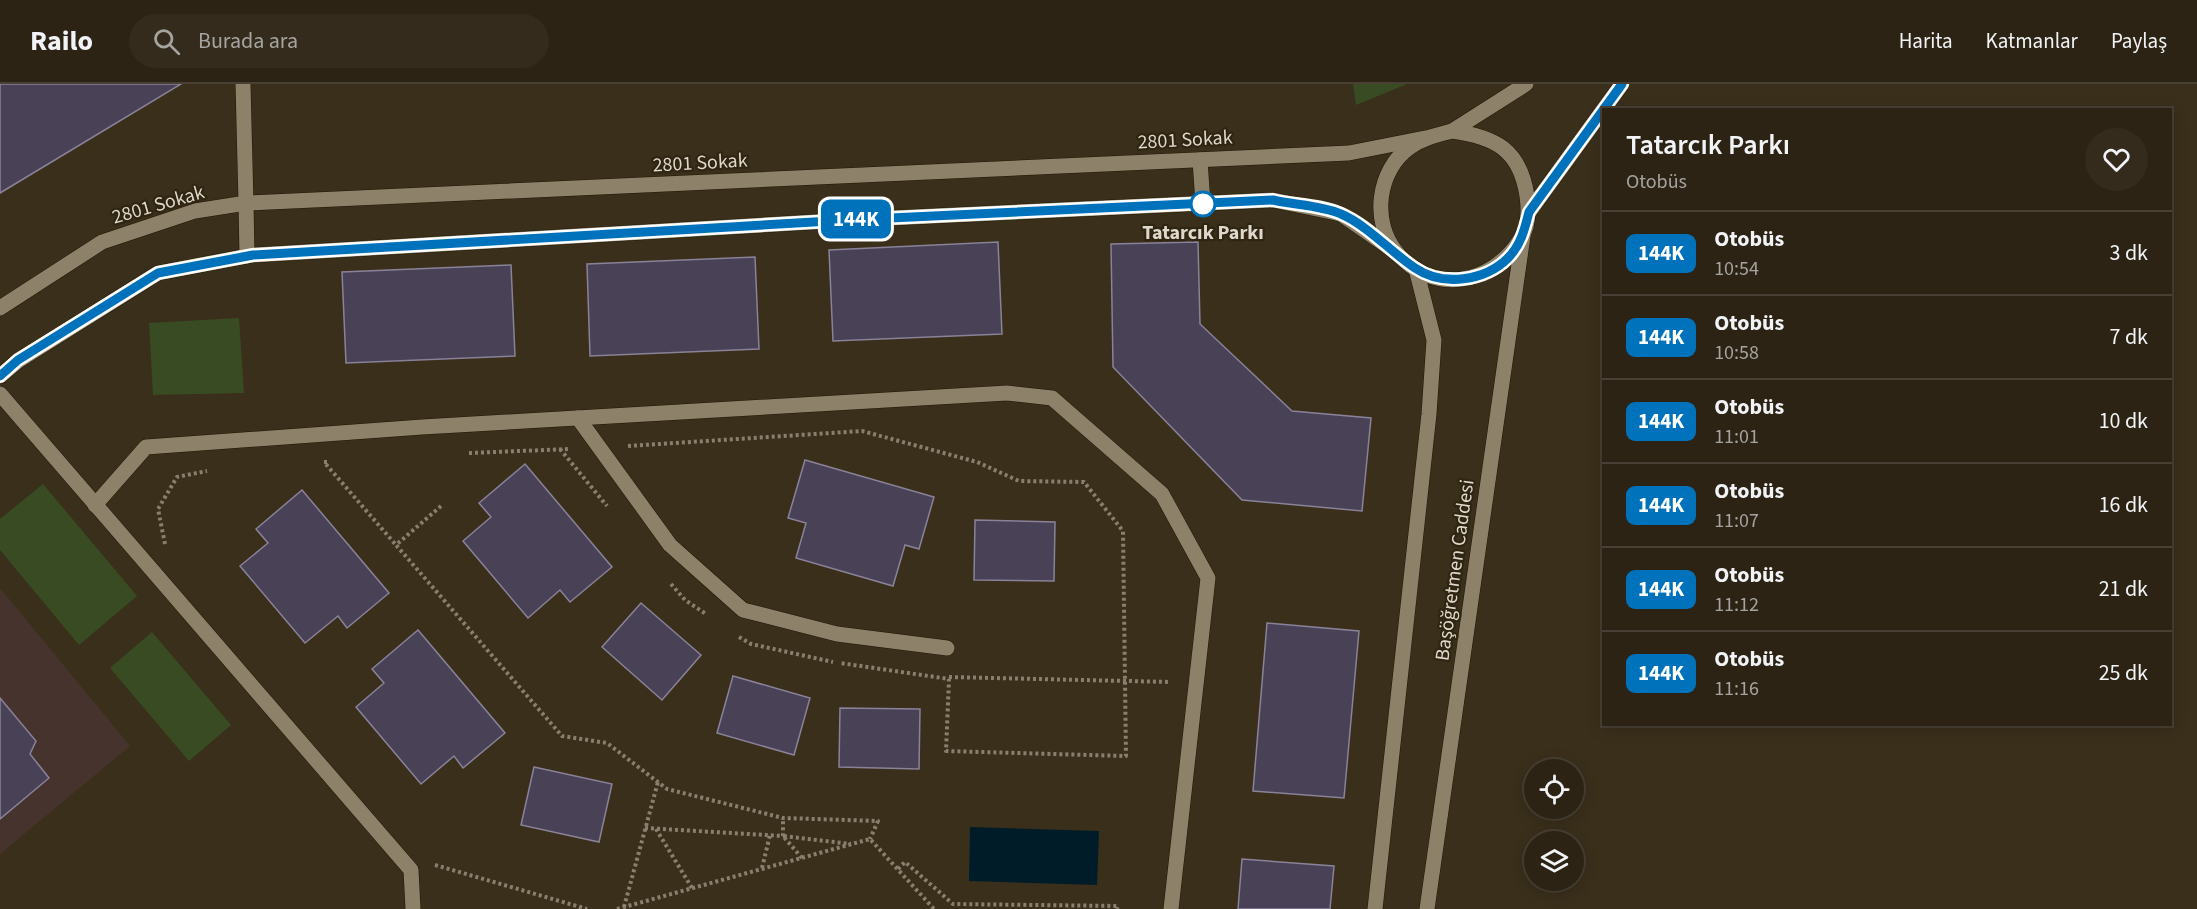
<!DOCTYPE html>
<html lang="tr">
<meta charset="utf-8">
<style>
:root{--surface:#2c2314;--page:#342b1d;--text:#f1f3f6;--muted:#a6a4a0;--line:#484034}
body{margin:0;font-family:"Source Sans 3",sans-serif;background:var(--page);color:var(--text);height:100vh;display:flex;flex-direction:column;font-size:22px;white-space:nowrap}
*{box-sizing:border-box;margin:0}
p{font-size:20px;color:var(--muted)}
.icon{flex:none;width:33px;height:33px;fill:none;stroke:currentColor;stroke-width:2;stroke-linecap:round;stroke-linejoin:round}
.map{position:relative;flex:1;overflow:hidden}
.details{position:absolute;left:1602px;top:24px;width:570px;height:618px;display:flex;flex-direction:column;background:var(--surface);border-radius:0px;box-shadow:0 3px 15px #0003,0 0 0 2px var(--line)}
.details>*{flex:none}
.badge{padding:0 12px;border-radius:9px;font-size:21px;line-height:39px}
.buttons{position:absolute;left:1524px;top:675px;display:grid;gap:12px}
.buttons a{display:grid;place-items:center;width:60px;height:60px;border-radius:50%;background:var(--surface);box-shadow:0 3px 15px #0003,0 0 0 2px var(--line);font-size:30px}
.map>.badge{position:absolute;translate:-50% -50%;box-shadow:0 0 0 3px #fff}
.round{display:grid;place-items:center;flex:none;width:63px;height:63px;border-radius:32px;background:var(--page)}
.overview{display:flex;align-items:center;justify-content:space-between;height:102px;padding:0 24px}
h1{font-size:28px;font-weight:600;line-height:45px}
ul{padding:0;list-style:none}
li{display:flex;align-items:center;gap:18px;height:84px;padding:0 24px;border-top:2px solid var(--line)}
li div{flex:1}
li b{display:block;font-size:22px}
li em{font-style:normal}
li .badge{min-width:66px;font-weight:700;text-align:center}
header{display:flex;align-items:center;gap:36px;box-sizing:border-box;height:84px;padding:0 30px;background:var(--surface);border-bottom:2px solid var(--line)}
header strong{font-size:28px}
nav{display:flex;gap:33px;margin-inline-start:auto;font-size:21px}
.search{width:420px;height:54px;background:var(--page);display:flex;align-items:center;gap:15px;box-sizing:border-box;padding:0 21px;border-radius:33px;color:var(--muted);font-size:22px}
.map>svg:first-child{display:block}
</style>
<header>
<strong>Railo</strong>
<div class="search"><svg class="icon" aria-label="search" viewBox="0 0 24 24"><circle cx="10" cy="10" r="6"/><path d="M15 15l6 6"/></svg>Burada ara</div>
<nav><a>Harita</a><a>Katmanlar</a><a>Paylaş</a></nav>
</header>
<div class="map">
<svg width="2197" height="825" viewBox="0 0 2197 825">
<rect width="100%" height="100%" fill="#3a2f1b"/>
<polygon fill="#47332d" points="0,504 130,662 0,770"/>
<g fill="#394b22">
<polygon points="1353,0 1407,0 1356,21"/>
<polygon points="239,234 244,309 153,311 149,239"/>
<polygon points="43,400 137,512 79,561 0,466 0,435"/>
<polygon points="152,548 231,641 189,677 110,584"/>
</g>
<polygon fill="#001c28" points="970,743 1099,747 1097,801 969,797"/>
<g fill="#494156" stroke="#8a8299" stroke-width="1.5">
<polygon points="0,0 181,0 0,109"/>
<polygon points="998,158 1002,250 833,257 829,166"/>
<polygon points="1198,158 1200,240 1292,327 1371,334 1362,427 1242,416 1113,283 1111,160"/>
<polygon points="755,173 759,265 590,272 587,180"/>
<polygon points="511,181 515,272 346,279 342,188"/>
<polygon points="805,376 934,413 919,465 905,461 893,502 796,474 806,439 788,434"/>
<polygon points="525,380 612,483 570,518 560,506 528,534 463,457 491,433 479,419"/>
<polygon points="302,406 389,509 347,544 338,532 305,559 240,482 268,459 256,445"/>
<polygon points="975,436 1055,438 1054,497 974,496"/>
<polygon points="641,519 701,571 662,616 602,563"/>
<polygon points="1267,539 1359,547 1344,714 1253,707"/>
<polygon points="418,546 505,649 463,684 454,672 421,700 356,623 384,599 372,585"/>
<polygon points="733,592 810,614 794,671 717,649"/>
<polygon points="0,614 36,657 30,670 49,694 0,735"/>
<polygon points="840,624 920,625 919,685 839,683"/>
<polygon points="534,683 612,700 599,758 521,741"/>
<polygon points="1242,775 1334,782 1330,825 1238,825"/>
</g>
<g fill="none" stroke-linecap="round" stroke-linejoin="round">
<defs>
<g id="service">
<polyline points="0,310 411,786 413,825"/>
<polyline points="578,334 670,461 743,526 837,550 947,564"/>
<polyline points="95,421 146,363 422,343 1007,309 1052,314 1162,410 1208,494 1171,825"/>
</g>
<polyline id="minor" points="243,0 246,119"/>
<g id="tertiary">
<path d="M 1452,47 C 1496,53 1520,66 1527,112 C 1529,126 1529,143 1520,156 C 1492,200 1433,212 1397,169 C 1371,139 1377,86 1410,63 C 1423,54 1437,51 1452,47 Z"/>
<polyline points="1452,47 1526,0"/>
<polyline points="1200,76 1203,120"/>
<polyline points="246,119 247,172"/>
<polyline points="1529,128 1622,0"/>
<polyline points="0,224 102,158 195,127 246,119 1349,69 1425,54"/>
<polyline points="0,292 18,277 158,189 253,171 848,136 1273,116 1341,130 1397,169"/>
<polyline points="1375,825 1429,330 1434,256 1416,185"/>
<polyline points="1427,825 1523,152"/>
</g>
</defs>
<use href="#service" stroke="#211704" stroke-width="16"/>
<use href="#minor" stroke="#211704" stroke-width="16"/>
<use href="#tertiary" stroke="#211704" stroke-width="16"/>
<g stroke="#887f6f" stroke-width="4" stroke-dasharray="3 3" stroke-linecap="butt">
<polyline points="628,362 862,347 977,378 1019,397 1084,398 1123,447 1126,672 946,667 949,595 840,579"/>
<polyline points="560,365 607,422"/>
<polyline points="469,369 570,365"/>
<polyline points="327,378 324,378 396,461"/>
<polyline points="441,422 396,461 562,652 607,659 667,705 783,734 878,737 870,755"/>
<polyline points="165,460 158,425 177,393 207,387"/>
<polyline points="671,500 685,516 706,530"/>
<polyline points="739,553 751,560 833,578"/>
<polyline points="949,593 1171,598"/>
<polyline points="645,744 783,752 783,734"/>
<polyline points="656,745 692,804"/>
<polyline points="802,774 783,752 851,760"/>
<polyline points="435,781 587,825"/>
<polyline points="762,784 770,751"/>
<polyline points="898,785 905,778 953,820 1118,822 1117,825"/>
<polyline points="624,823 658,698"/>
<polyline points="617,825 870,755 934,825"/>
</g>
<use href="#service" stroke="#8d816a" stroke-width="15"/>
<use href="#minor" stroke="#8d816a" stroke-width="15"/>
<use href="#tertiary" stroke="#8d816a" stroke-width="15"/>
</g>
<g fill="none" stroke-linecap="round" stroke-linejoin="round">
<defs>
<path id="line" d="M 0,292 L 18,276 L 158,189 L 253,171 L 848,136 L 1273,116 C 1294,121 1321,121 1341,130 C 1367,141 1392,169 1415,184 C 1443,203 1485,197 1508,174 C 1521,161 1525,144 1529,128 L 1622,0"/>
</defs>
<use href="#line" stroke="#fff" stroke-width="14"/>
<use href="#line" stroke="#0072bc" stroke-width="9"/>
</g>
<circle fill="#fff" stroke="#0072bc" stroke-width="3" cx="1203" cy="120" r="12"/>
<g text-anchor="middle" stroke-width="4.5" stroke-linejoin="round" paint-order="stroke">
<g font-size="20" fill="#dfd8cc" stroke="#2f2511">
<text transform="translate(1185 55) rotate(-3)" y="7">2801 Sokak</text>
<text transform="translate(700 78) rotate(-3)" y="7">2801 Sokak</text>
<text transform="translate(158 120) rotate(-16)" y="7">2801 Sokak</text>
<text transform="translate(1454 486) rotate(-82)" y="7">Başöğretmen Caddesi</text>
</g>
<g font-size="20" font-weight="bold" fill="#dfd8cc" stroke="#2f2511">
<text x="1203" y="155">Tatarcık Parkı</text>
</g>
</g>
</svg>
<div class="buttons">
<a><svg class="icon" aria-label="locate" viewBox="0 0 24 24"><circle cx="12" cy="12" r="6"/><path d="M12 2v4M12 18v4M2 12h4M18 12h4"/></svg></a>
<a><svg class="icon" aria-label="layers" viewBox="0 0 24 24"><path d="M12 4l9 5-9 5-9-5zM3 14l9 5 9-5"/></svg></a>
</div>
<b class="badge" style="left:856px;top:135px;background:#0072bc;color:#fff">144K</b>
<section class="details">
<div class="overview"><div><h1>Tatarcık Parkı</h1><p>Otobüs</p></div><a class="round"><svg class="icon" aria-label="heart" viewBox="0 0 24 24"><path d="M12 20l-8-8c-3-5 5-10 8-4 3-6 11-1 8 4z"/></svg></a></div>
<ul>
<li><span class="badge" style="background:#0072bc;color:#fff">144K</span><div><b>Otobüs</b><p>10:54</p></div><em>3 dk</em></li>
<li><span class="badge" style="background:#0072bc;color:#fff">144K</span><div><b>Otobüs</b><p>10:58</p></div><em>7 dk</em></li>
<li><span class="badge" style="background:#0072bc;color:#fff">144K</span><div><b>Otobüs</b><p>11:01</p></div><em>10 dk</em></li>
<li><span class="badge" style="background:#0072bc;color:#fff">144K</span><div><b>Otobüs</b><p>11:07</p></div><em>16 dk</em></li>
<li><span class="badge" style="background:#0072bc;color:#fff">144K</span><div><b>Otobüs</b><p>11:12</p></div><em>21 dk</em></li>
<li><span class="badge" style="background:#0072bc;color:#fff">144K</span><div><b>Otobüs</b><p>11:16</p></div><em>25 dk</em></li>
</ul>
</section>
</div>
